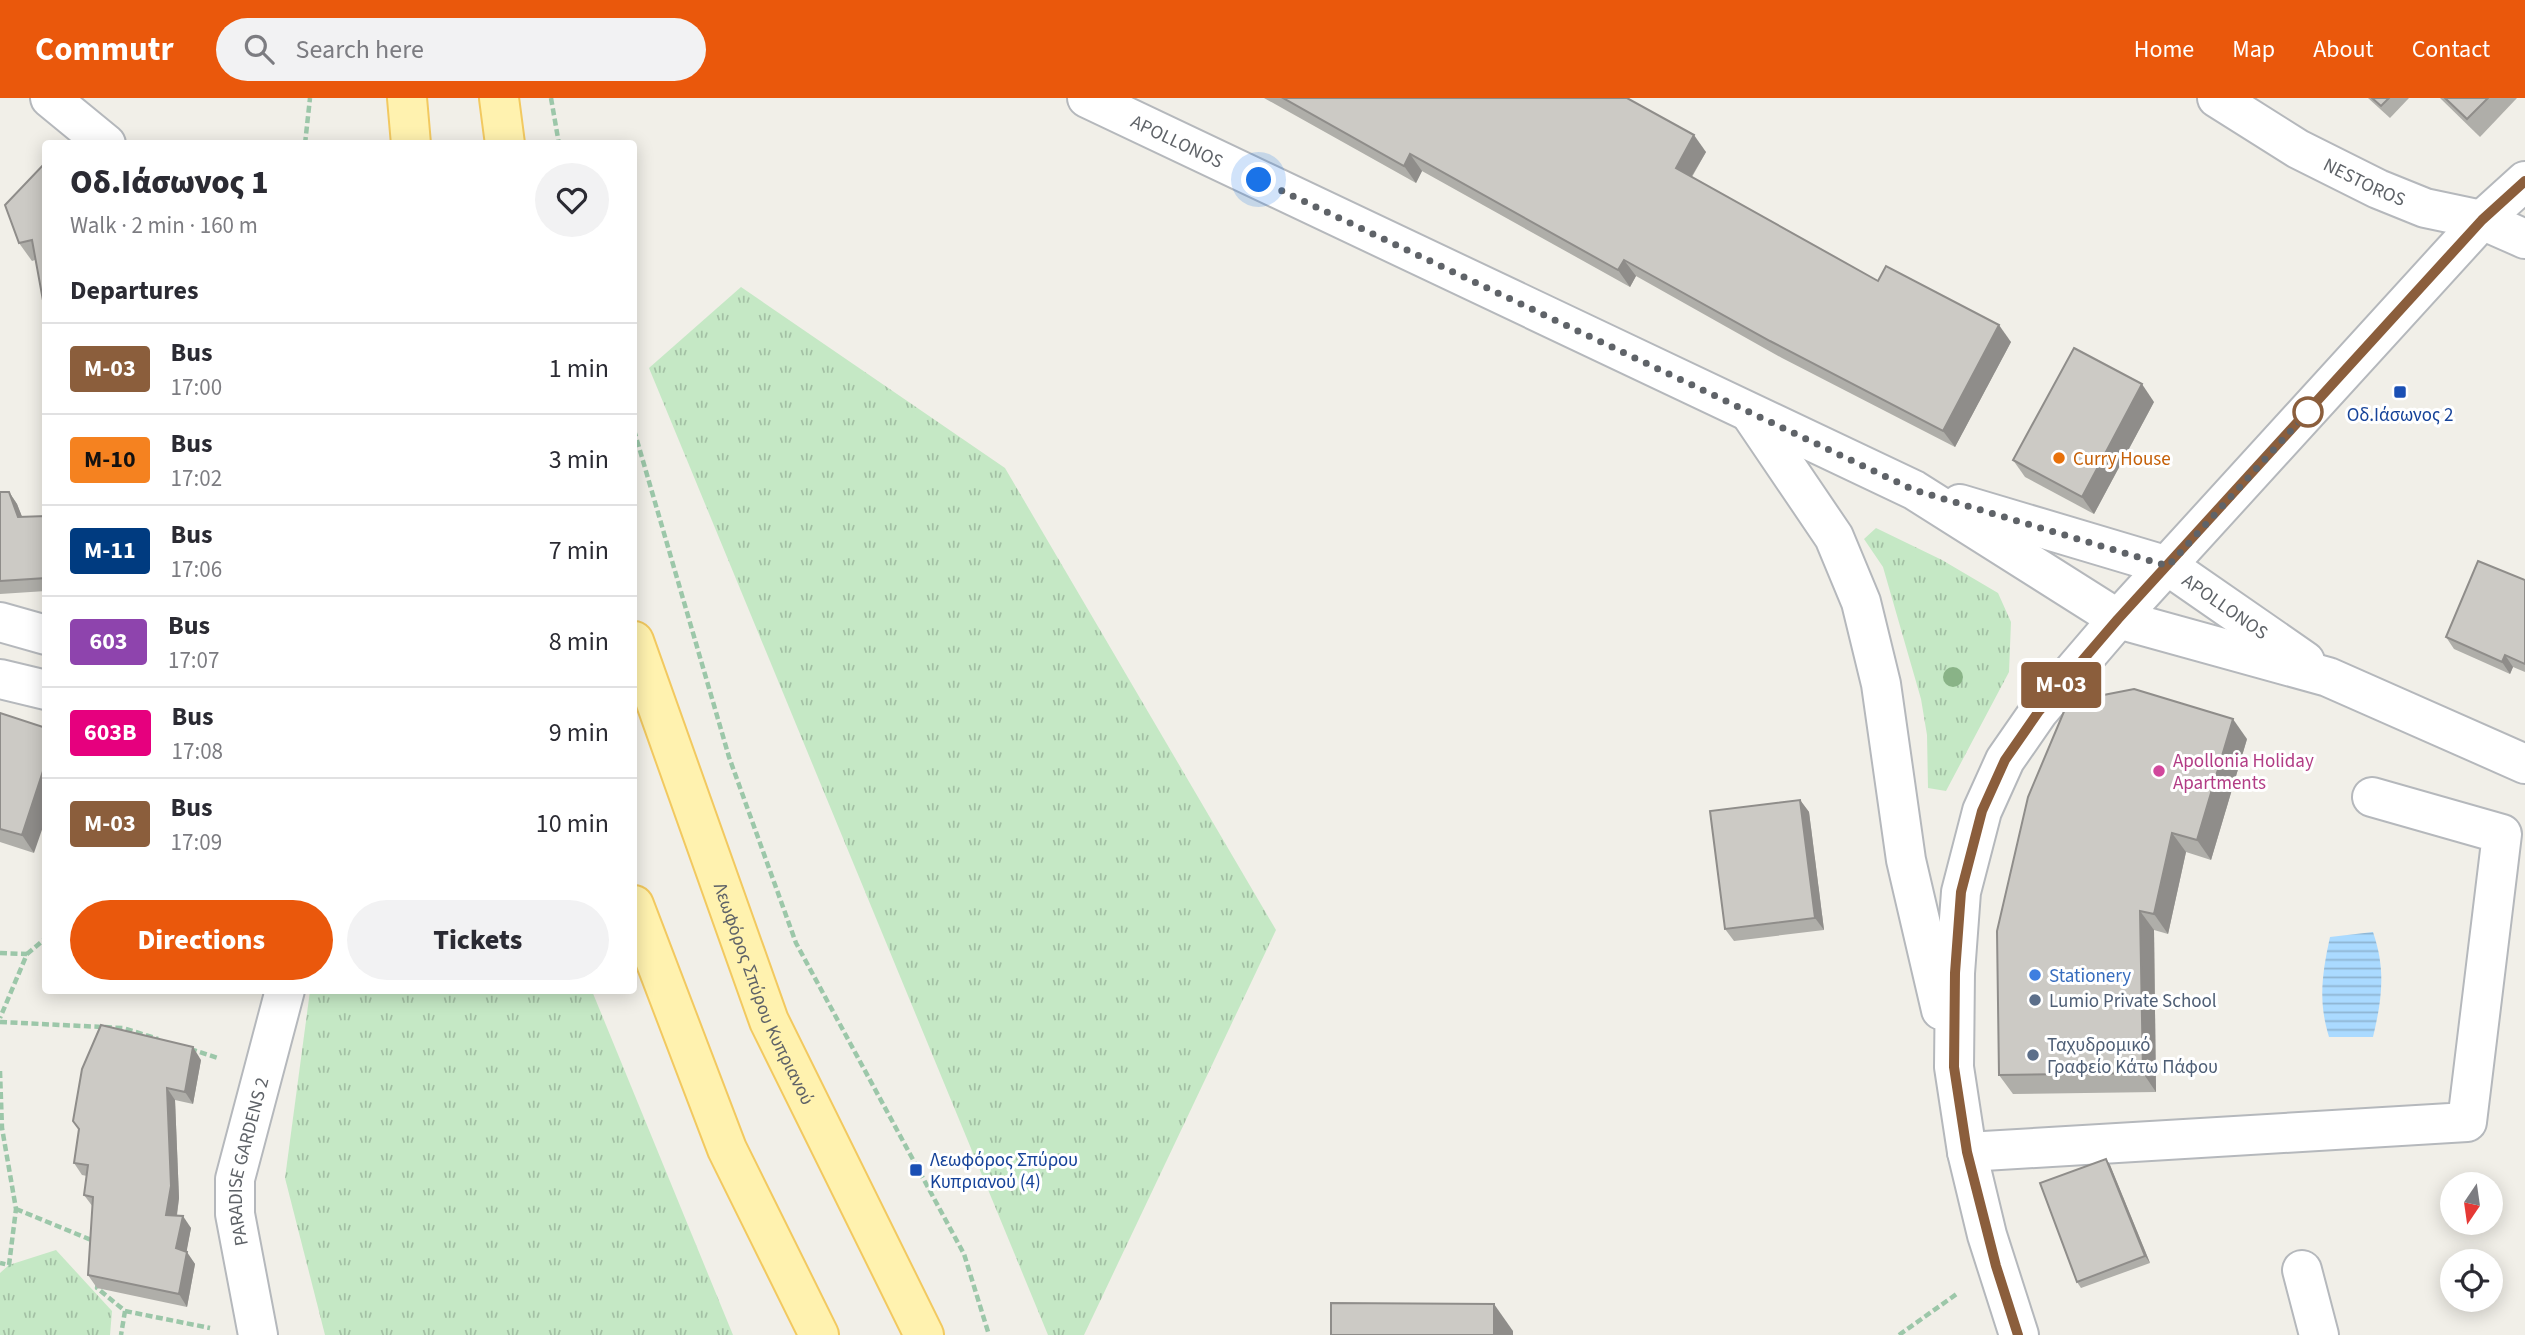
<!DOCTYPE html>
<meta charset="utf-8">
<style>
:root{--surface:#fff;--page:#f2f2f3;--text:#2b2b33;--muted:#7c7c81;--line:#e1e1e2;--accent:#ea580c}
body{margin:0;font-family:"Source Sans 3",sans-serif;background:var(--page);color:var(--text);height:100vh;display:flex;flex-direction:column;font-size:26px;white-space:nowrap}
*{box-sizing:border-box;margin:0}
p{font-size:23px;color:var(--muted)}
.icon{flex:none;width:38px;height:38px;fill:none;stroke:currentColor;stroke-width:2;stroke-linecap:round;stroke-linejoin:round}
.map{position:relative;flex:1;overflow:hidden}
.drawer{position:absolute;left:42px;top:42px;width:595px;height:854px;display:flex;flex-direction:column;background:var(--surface);border-radius:7px;box-shadow:0 4px 18px #0003}
.drawer>*{flex:none}
.badge{padding:0 14px;border-radius:5px;font-size:24px;line-height:46px}
.needle{width:46px;rotate:193deg}
.fabs{position:absolute;left:2440px;top:1074px;display:grid;gap:14px}
.fabs a{display:grid;place-items:center;width:63px;height:63px;border-radius:50%;background:var(--surface);box-shadow:0 4px 18px #0003;font-size:35px}
.you{position:absolute;width:35px;height:35px;margin:-18px;border:5px solid #fff;border-radius:50%;background:#1a73e8;box-shadow:0 0 0 10px #1a73e833}
.map>.badge{position:absolute;translate:-50% -50%;box-shadow:0 0 0 4px #fff}
h2{padding:0 28px;font-size:26px;line-height:63px}
.round{display:grid;place-items:center;flex:none;width:74px;height:74px;border-radius:37px;background:var(--page)}
.head{display:flex;align-items:center;justify-content:space-between;height:119px;padding:0 28px}
h1{font-size:33px;font-weight:800;line-height:52px}
.button{display:flex;gap:14px;margin-top:auto;padding:14px 28px}
.button a{flex:1;height:80px;border-radius:42px;background:var(--accent);color:#fff;font-size:28px;font-weight:800;line-height:80px;text-align:center}
.button a+a{background:var(--page);color:var(--text)}
ul{padding:0;list-style:none}
li{display:flex;align-items:center;gap:21px;height:91px;padding:0 28px;border-top:2px solid var(--line)}
li div{flex:1}
li b{display:block;font-size:26px}
li em{font-style:normal}
li .badge{min-width:77px;font-weight:700;text-align:center}
header{display:flex;align-items:center;gap:42px;box-sizing:border-box;height:98px;padding:0 35px;background:var(--accent);color:#fff}
header strong{font-size:33px}
nav{display:flex;gap:38px;margin-inline-start:auto;font-size:24px}
.search{width:490px;height:63px;background:var(--page);display:flex;align-items:center;gap:18px;box-sizing:border-box;padding:0 24px;border-radius:38px;color:var(--muted);font-size:26px}
.map>svg:first-child{display:block}
</style>
<header>
<strong>Commutr</strong>
<div class="search"><svg class="icon" aria-label="search" viewBox="0 0 24 24"><circle cx="10" cy="10" r="6"/><path d="M15 15l6 6"/></svg>Search here</div>
<nav><a>Home</a><a>Map</a><a>About</a><a>Contact</a></nav>
</header>
<div class="map">
<svg width="2525" height="1237" viewBox="0 0 2525 1237">
<defs>
<pattern id="grass-tufts" width="24" height="20" patternUnits="userSpaceOnUse" patternTransform="scale(1.75)"><rect width="24" height="20" fill="#c5e8c5"/><path d="M3 7l-1-3M5 7V3M7 7l1-3M15 17l-1-3M17 17v-4M19 17l1-3" fill="none" stroke="#a3c0a4"/></pattern>
<pattern id="water-rules" width="6" height="5" patternUnits="userSpaceOnUse" patternTransform="scale(1.75)"><rect width="6" height="5" fill="#aadaff"/><path d="M0 2.5h6" fill="none" stroke="#8eb4d2"/></pattern>
</defs>
<rect width="100%" height="100%" fill="#f1efe8"/>
<g fill="url(#grass-tufts)">
<polygon points="741,189 1005,370 1276,832 1084,1237 1048,1237 649,270"/>
<polygon points="1876,430 1942,462 1998,495 2011,524 2009,574 1946,693 1928,690 1927,637 1921,601 1883,469 1864,441"/>
<polygon points="310,893 592,893 733,1237 325,1237 285,1080"/>
<polygon points="56,1152 112,1213 110,1237 0,1237 0,1175 9,1167"/>
</g>
<path fill="url(#water-rules)" d="M 2373,834 C 2386,872 2382,901 2373,939 L 2329,939 C 2318,903 2322,876 2330,839 Z"/>
<g fill="none" stroke-linecap="round" stroke-linejoin="round">
<defs>
<g id="minor">
<polyline points="50,0 106,46"/>
<path id="s1" d="M 1087,0 L 1914,392 L 2118,521 L 2328,579 L 2525,666"/>
<path id="s2" d="M 2217,0 L 2298,51 L 2378,91 L 2425,110 L 2482,122 L 2525,141"/>
<polyline points="1750,315 1834,439 1861,504 1881,586 1906,762 1941,912"/>
<path id="s3" d="M 1960,406 L 2168,468 L 2305,563"/>
<polyline points="0,524 46,537"/>
<polyline points="0,581 46,592"/>
<polyline points="1967,1054 2467,1024 2502,736 2372,699"/>
<polyline points="2302,1172 2319,1237"/>
<path id="s4" d="M 258,1237 L 235,1116 L 235,1081 L 285,892"/>
<polyline points="2019,1237 1987,1137 1967,1054 1954,969 1955,875 1961,794 1982,713 2005,662 2039,613 2118,521 2482,122 2525,83"/>
</g>
<g id="major">
<polyline points="407,0 411,46"/>
<polyline points="499,0 505,46"/>
<path id="s5" d="M 634,543 L 769,923 L 924,1237"/>
<polyline points="634,807 727,1051 819,1237"/>
</g>
</defs>
<use href="#minor" stroke="#b5b8bc" stroke-width="42"/>
<use href="#major" stroke="#f2c960" stroke-width="42"/>
<g stroke="#9cc7a9" stroke-width="4.5" stroke-dasharray="7 3.5" stroke-linecap="butt">
<polyline points="551,0 559,46"/>
<polyline points="305,46 310,0"/>
<polyline points="634,332 729,659 796,845 964,1156 989,1237"/>
<polyline points="0,855 27,856 0,920"/>
<polyline points="27,856 46,840"/>
<polyline points="0,924 123,930 158,941"/>
<polyline points="190,951 218,960"/>
<polyline points="0,973 2,1030 16,1111 9,1167 0,1165"/>
<polyline points="16,1111 96,1144"/>
<polyline points="98,1184 97,1190 125,1213 121,1237"/>
<polyline points="125,1213 210,1230"/>
<polyline points="1899,1237 1958,1195"/>
</g>
<use href="#minor" stroke="#fff" stroke-width="38"/>
<use href="#major" stroke="#fff2af" stroke-width="38"/>
</g>
<circle fill="#89b387" cx="1953" cy="579" r="10"/>
<g fill="#afaea9">
<polygon points="1264,0 1627,0 1706,54 1692,79 1878,183 2011,244 1955,349 1782,260 1636,178 1630,189 1422,73 1416,85"/>
<polygon points="2368,0 2409,0 2390,20"/>
<polygon points="2440,0 2517,0 2480,39"/>
<polygon points="46,64 35,162 32,163 19,145"/>
<polygon points="2154,304 2094,416 2025,379 2013,362"/>
<polygon points="0,394 9,394 17,406 22,419 46,418 46,493 0,496"/>
<polygon points="2525,482 2525,574 2513,569 2510,576 2454,551 2446,539"/>
<polygon points="0,615 34,755 0,744"/>
<polygon points="2247,641 2211,762 2186,754 2168,836 2154,832 2156,994 2013,996 1999,977 1997,833"/>
<polygon points="1800,702 1809,714 1824,832 1734,843 1725,831"/>
<polygon points="201,962 193,1006 175,1002 179,1100 177,1118 191,1130 186,1154 195,1166 187,1209 97,1190 88,1177 93,1109 84,1097 87,1078 82,1077 74,1065 79,1032 73,1023"/>
<polygon points="2106,1061 2110,1067 2150,1165 2081,1190 2077,1184"/>
</g>
<g fill="#8f8d8a">
<polygon points="1694,37 1706,54 1687,86 1676,70"/>
<polygon points="1410,56 1422,73 1416,85 1404,68"/>
<polygon points="1624,162 1636,178 1630,189 1618,172"/>
<polygon points="1999,227 2011,244 1955,349 1943,333"/>
<polygon points="2142,286 2154,304 2094,416 2082,399"/>
<polygon points="9,394 17,406 27,431 18,419"/>
<polygon points="2505,557 2513,569 2510,576 2502,564"/>
<polygon points="2233,621 2247,641 2211,762 2197,742"/>
<polygon points="46,664 46,720 34,755 22,737"/>
<polygon points="1800,702 1809,714 1824,832 1815,820"/>
<polygon points="2172,735 2186,754 2168,836 2154,816"/>
<polygon points="2140,813 2154,832 2156,994 2143,975"/>
<polygon points="193,949 201,962 193,1006 185,994"/>
<polygon points="167,990 175,1002 179,1100 175,1129 166,1117"/>
<polygon points="2106,1061 2110,1067 2150,1165 2145,1158"/>
<polygon points="183,1118 191,1130 185,1162 176,1150"/>
<polygon points="187,1154 195,1166 187,1209 179,1196"/>
<polygon points="1494,1206 1513,1233 1513,1237 1494,1237"/>
</g>
<g fill="#cccac5" stroke="#8f8d8a" stroke-width="2">
<polygon points="1283,0 1627,0 1694,37 1676,70 1878,183 1886,168 1999,227 1943,333 1770,243 1624,162 1618,172 1410,56 1404,68"/>
<polygon points="2372,0 2389,0 2381,8"/>
<polygon points="2445,0 2488,0 2467,21"/>
<polygon points="46,64 46,219 32,142 19,145 5,107"/>
<polygon points="2074,250 2142,286 2082,399 2013,362"/>
<polygon points="0,394 9,394 18,419 46,418 46,480 0,483"/>
<polygon points="2478,463 2525,482 2525,566 2505,557 2502,564 2446,539"/>
<polygon points="2134,591 2233,621 2197,742 2172,735 2154,816 2140,813 2143,975 1999,977 1997,833 2028,699 2068,604"/>
<polygon points="0,615 46,630 46,664 22,737 0,731"/>
<polygon points="1800,702 1815,820 1725,831 1710,713"/>
<polygon points="101,927 193,949 185,994 167,990 171,1088 166,1117 183,1118 176,1150 187,1154 179,1196 88,1177 93,1099 84,1097 88,1067 74,1065 79,1031 73,1023 82,971"/>
<polygon points="2106,1061 2145,1158 2077,1184 2040,1085"/>
<polygon points="1331,1205 1494,1206 1494,1237 1331,1237"/>
</g>
<g fill="none" stroke-linecap="round" stroke-linejoin="round">
<defs>
<polyline id="line" points="2018,1237 1996,1168 1967,1054 1954,969 1955,875 1961,794 1982,713 2005,662 2039,613 2118,521 2482,122 2525,83"/>
</defs>
<use href="#line" stroke="#fff" stroke-width="16"/>
<use href="#line" stroke="#8b5e3c" stroke-width="10"/>
<polyline stroke="#5f6368" stroke-width="7" stroke-dasharray="0 12.6" points="1259,82 1914,392 2168,468 2316,305 2308,314"/>
</g>
<g fill="#1a4fb4" stroke="#fff" stroke-width="2.5">
<rect x="2393" y="287" width="14" height="14" rx="3.5"/>
<rect x="909" y="1065" width="14" height="14" rx="3.5"/>
</g>
<circle fill="#fff" stroke="#8b5e3c" stroke-width="3.5" cx="2308" cy="314" r="14"/>
<circle fill="#e8710a" stroke="#fff" stroke-width="2.5" cx="2059" cy="360" r="7"/>
<circle fill="#d1479c" stroke="#fff" stroke-width="2.5" cx="2159" cy="673" r="7"/>
<circle fill="#3f7fe0" stroke="#fff" stroke-width="2.5" cx="2035" cy="877" r="7"/>
<g fill="#5c6f8a" stroke="#fff" stroke-width="2.5">
<circle cx="2035" cy="902" r="7"/>
<circle cx="2033" cy="957" r="7"/>
</g>
<g text-anchor="middle" stroke-width="6" stroke-linejoin="round" paint-order="stroke">
<g font-size="19" fill="#5f6368" stroke="#fff">
<text dy="7" stroke="none"><textPath href="#s1" startOffset="100">APOLLONOS</textPath></text>
<text dy="7" stroke="none"><textPath href="#s2" startOffset="170">NESTOROS</textPath></text>
<text dy="7" stroke="none"><textPath href="#s3" startOffset="287">APOLLONOS</textPath></text>
<text dy="7" stroke="none"><textPath href="#s5" startOffset="376">Λεωφόρος Σπύρου Κυπριανού</textPath></text>
<text dy="7" stroke="none"><textPath href="#s4" startOffset="177">PARADISE GARDENS 2</textPath></text>
</g>
<g font-size="19" fill="#164399" stroke="#fff">
<text x="2400" y="323">Οδ.Ιάσωνος 2</text>
<text x="930" y="1068" text-anchor="start">Λεωφόρος Σπύρου<tspan x="930" dy="22">Κυπριανού (4)</tspan></text>
</g>
<g font-size="19" fill="#c56008" stroke="#fff" text-anchor="start">
<text x="2073" y="367">Curry House</text>
</g>
<g font-size="19" fill="#b23c85" stroke="#fff" text-anchor="start">
<text x="2173" y="669">Apollonia Holiday<tspan x="2173" dy="22">Apartments</tspan></text>
</g>
<g font-size="19" fill="#366cbe" stroke="#fff" text-anchor="start">
<text x="2049" y="884">Stationery</text>
</g>
<g font-size="19" fill="#4e5e75" stroke="#fff" text-anchor="start">
<text x="2049" y="909">Lumio Private School</text>
<text x="2047" y="953">Ταχυδρομικό<tspan x="2047" dy="22">Γραφείο Κάτω Πάφου</tspan></text>
</g>
</g>
</svg>
<div class="fabs">
<a><svg class="needle" viewBox="-14 -14 28 28"><path d="M0-13l5 13h-10z" fill="#e53935"/><path d="M0 13l5-13h-10z" fill="#7c7c81"/></svg></a>
<a><svg class="icon" aria-label="locate" viewBox="0 0 24 24"><circle cx="12" cy="12" r="6"/><path d="M12 2v4M12 18v4M2 12h4M18 12h4"/></svg></a>
</div>
<div class="you" style="left:1259px;top:82px"></div>
<b class="badge" style="left:2061px;top:587px;background:#8b5e3c;color:#fff">M-03</b>
<section class="drawer">
<div class="head"><div><h1>Οδ.Ιάσωνος 1</h1><p>Walk · 2 min · 160 m</p></div><a class="round"><svg class="icon" aria-label="heart" viewBox="0 0 24 24"><path d="M12 20l-8-8c-3-5 5-10 8-4 3-6 11-1 8 4z"/></svg></a></div>
<h2>Departures</h2>
<ul>
<li><span class="badge" style="background:#8b5e3c;color:#fff">M-03</span><div><b>Bus</b><p>17:00</p></div><em>1 min</em></li>
<li><span class="badge" style="background:#f58220;color:#111">M-10</span><div><b>Bus</b><p>17:02</p></div><em>3 min</em></li>
<li><span class="badge" style="background:#003b80;color:#fff">M-11</span><div><b>Bus</b><p>17:06</p></div><em>7 min</em></li>
<li><span class="badge" style="background:#8e44ad;color:#fff">603</span><div><b>Bus</b><p>17:07</p></div><em>8 min</em></li>
<li><span class="badge" style="background:#e6007e;color:#fff">603B</span><div><b>Bus</b><p>17:08</p></div><em>9 min</em></li>
<li><span class="badge" style="background:#8b5e3c;color:#fff">M-03</span><div><b>Bus</b><p>17:09</p></div><em>10 min</em></li>
</ul>
<div class="button"><a>Directions</a><a>Tickets</a></div>
</section>
</div>
